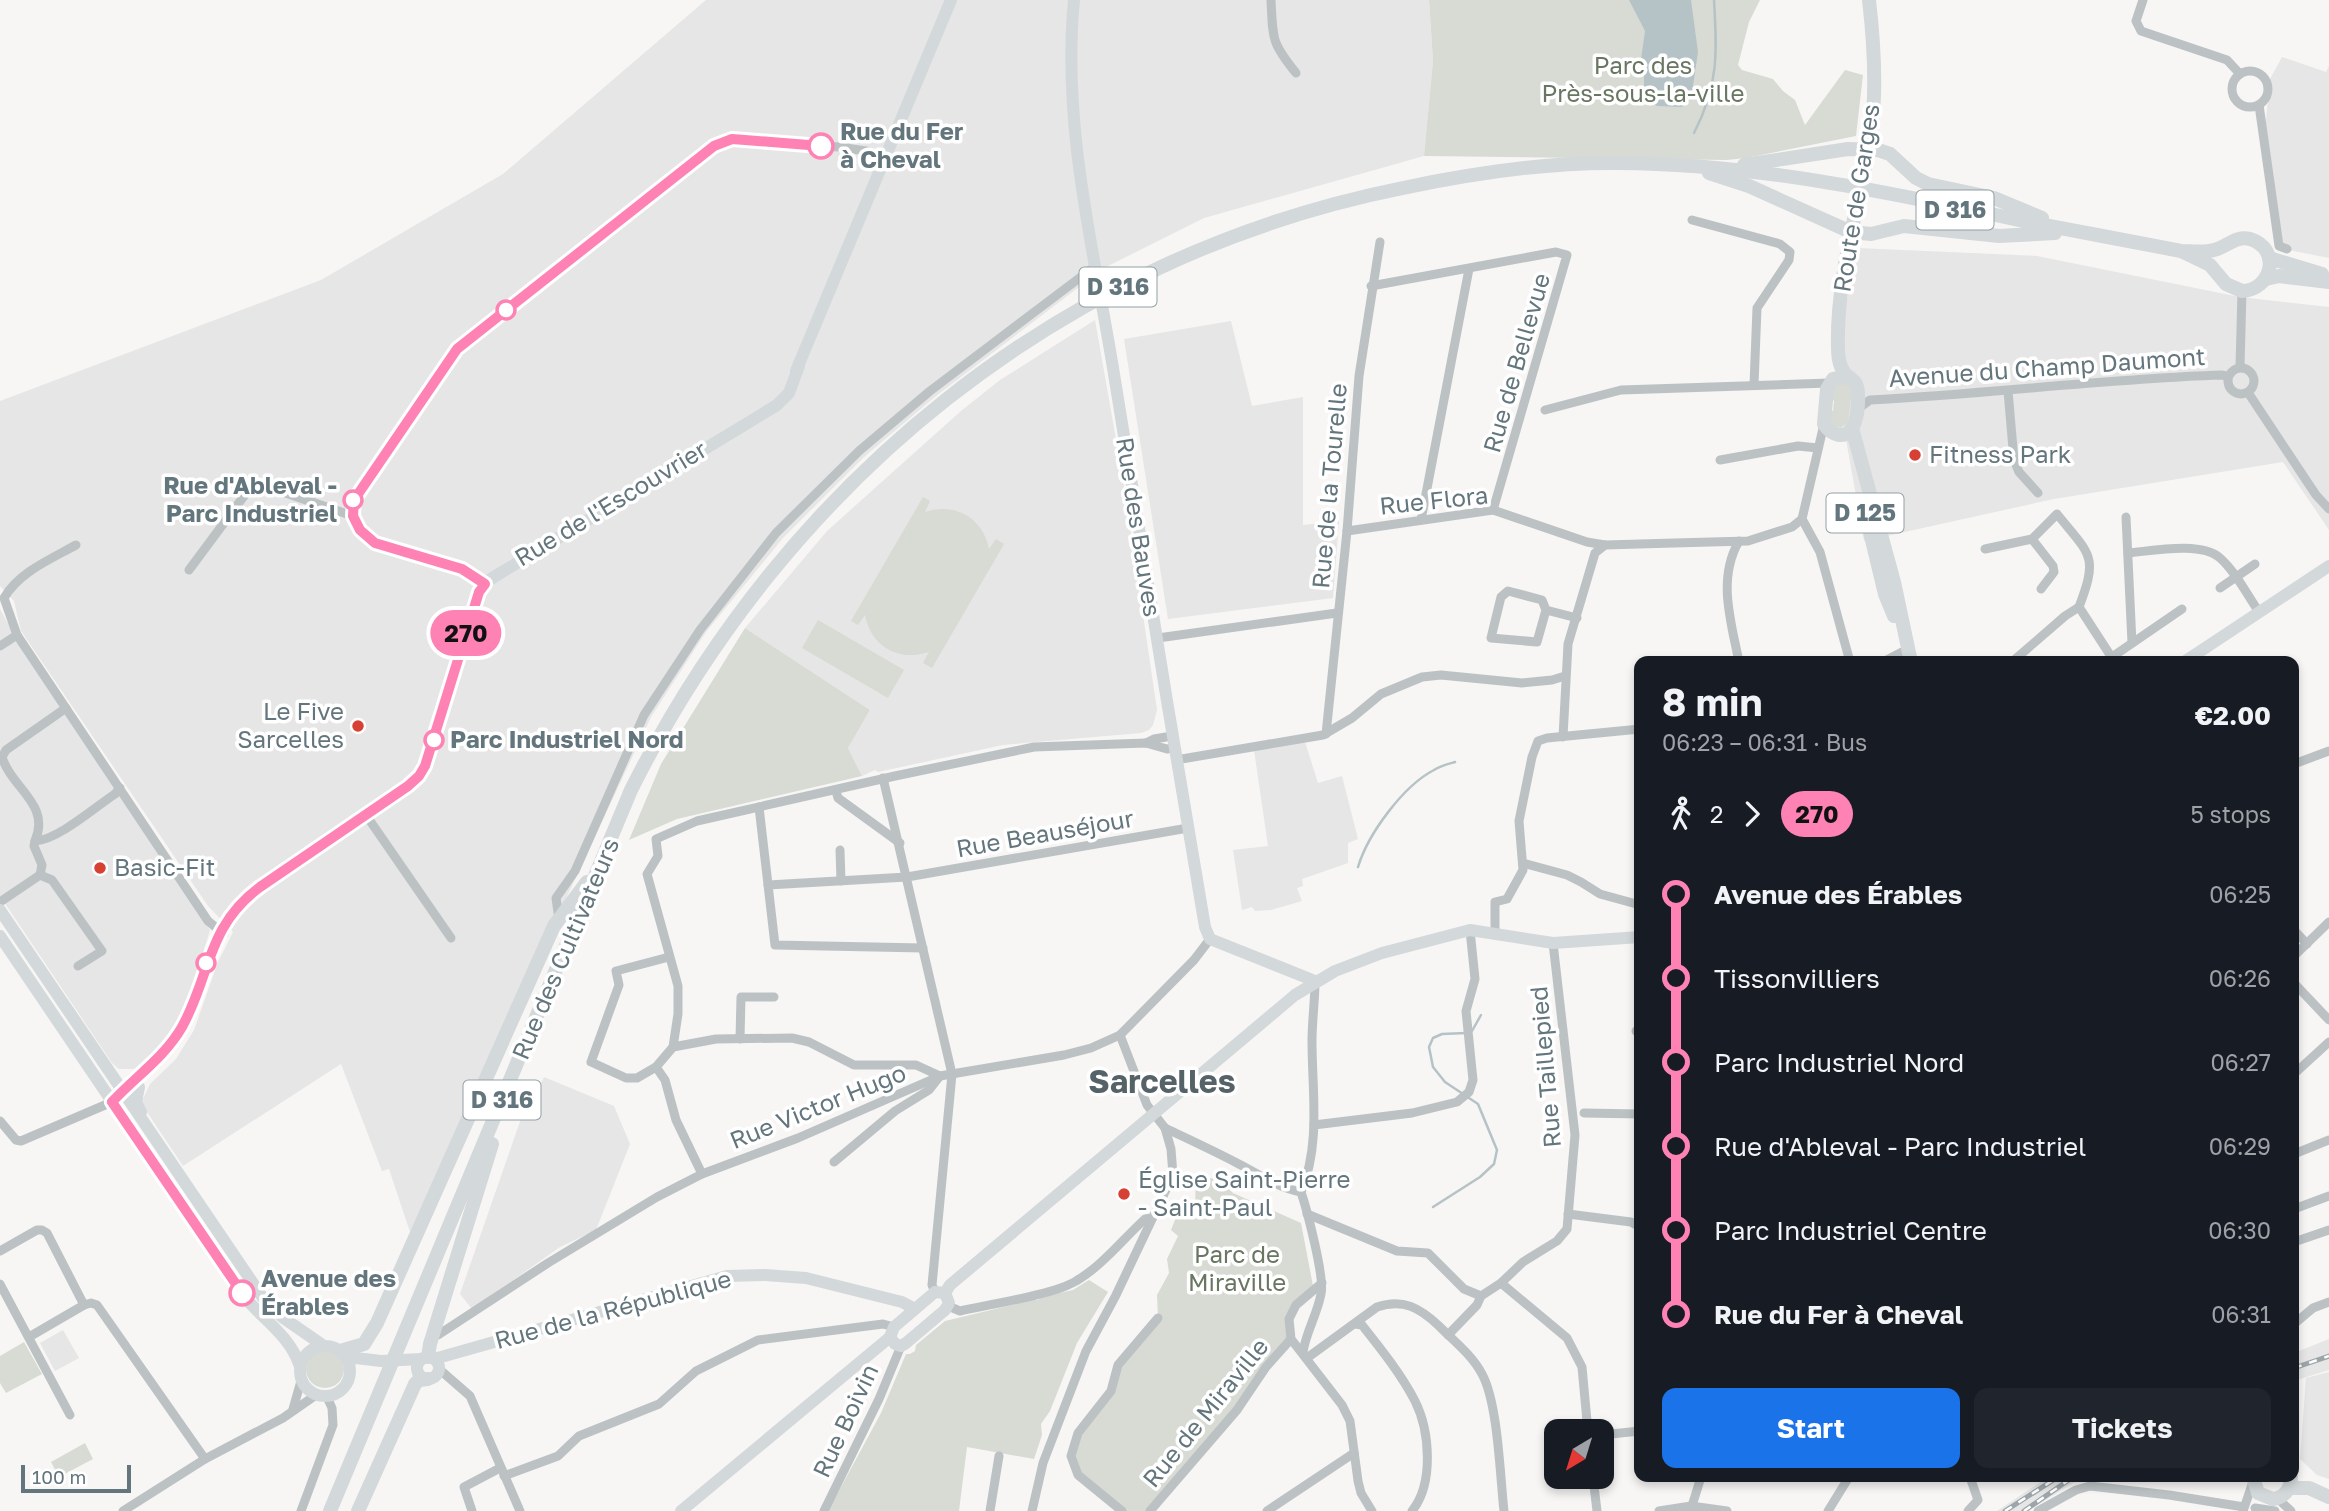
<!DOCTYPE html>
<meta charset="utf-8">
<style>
:root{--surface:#171b24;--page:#20242c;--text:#f1f3f6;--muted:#9ea1a6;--accent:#1a73e8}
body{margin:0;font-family:"Golos Text",sans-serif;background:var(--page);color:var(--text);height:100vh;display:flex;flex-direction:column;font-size:26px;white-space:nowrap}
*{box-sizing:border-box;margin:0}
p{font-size:23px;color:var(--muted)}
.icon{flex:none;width:38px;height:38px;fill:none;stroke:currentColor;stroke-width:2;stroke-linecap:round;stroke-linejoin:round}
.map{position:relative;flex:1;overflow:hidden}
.panel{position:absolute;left:1634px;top:656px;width:665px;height:826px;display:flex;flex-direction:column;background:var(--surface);border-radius:14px;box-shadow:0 4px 10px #0003}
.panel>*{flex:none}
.badge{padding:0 14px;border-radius:23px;font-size:24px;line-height:46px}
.needle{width:46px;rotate:218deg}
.tools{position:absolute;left:1544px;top:1419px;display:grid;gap:14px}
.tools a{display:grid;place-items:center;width:70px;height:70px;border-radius:14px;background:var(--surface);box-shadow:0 4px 10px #0003;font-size:35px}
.scale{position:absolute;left:21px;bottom:18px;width:110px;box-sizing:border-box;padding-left:7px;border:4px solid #64767d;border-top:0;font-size:19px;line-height:24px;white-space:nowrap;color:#64767d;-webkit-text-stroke:5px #fff;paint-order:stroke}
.map>.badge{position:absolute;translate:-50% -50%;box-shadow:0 0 0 4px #fff}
.legs{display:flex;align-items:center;gap:10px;height:77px;padding:0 28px;font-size:23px}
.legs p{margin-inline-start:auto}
.headline{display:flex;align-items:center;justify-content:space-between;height:119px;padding:0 28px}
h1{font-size:38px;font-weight:700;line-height:52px}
.action{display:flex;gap:14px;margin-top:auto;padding:14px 28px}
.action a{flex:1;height:80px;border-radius:14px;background:var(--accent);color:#fff;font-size:28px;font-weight:700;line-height:80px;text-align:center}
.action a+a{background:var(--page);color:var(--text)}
ul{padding:0 28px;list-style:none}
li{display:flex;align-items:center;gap:24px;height:84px;font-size:26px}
li i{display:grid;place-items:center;width:10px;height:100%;margin:0 9px;background:currentColor}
li i::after{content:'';width:18px;height:18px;margin:-9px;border:5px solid;border-radius:50%;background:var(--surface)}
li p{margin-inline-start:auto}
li:first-child i{background:linear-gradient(#0000 50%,currentColor 0)}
li:last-child i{background:linear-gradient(currentColor 50%,#0000 0)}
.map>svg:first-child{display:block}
</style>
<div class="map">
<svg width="2329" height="1511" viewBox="0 0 2329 1511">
<rect width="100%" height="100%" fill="#f7f6f4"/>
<g fill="#e5e6e5">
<polygon points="706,0 1429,0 1433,61 1424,156 1204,218 1104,268 936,396 864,457 783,538 706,632 651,717 410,1232 389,1169 382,1171 341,1064 183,1166 141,1103 150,1084 176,1059 194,1030 218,962 233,932 208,906 21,631 14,601 0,586 0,401 321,280 503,174"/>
<polygon points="2282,57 2326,72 2329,66 2329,258 2283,249 2265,131 2270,79"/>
<polygon points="1857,248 2037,256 2240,297 2329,307 2329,530 2283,462 2054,499 1864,541 1838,394 1838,348"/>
<polygon points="1095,320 1123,479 1157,710 1153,725 1149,730 1141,733 1003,745 878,772 875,770 862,776 848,748 870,710 745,628 827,531 961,411 1000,380"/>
<polygon points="1231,321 1252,406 1303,397 1303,525 1339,521 1333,598 1168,619 1124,339"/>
<polygon points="0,609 25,655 210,930 188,1002 178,1021 161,1046 150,1058 134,1069 119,1069 112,1063 0,896"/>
<polygon points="1305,742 1318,783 1342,776 1358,839 1348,843 1348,863 1302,879 1303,886 1297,888 1302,901 1271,910 1255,911 1252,907 1242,910 1233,850 1268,846 1254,750"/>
<polygon points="544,1077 614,1106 630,1144 596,1230 560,1247 472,1309 460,1294 531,1090 537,1091"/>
<polygon points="63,1330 79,1358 55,1371 40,1343"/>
<polygon points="2329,1339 2329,1370 2294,1381 2294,1353"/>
<polygon points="2329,1372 2329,1479 2317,1475 2300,1459 2306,1378"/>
<polygon points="2048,1477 2083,1477 2028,1511 1997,1511"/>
</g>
<g fill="#d8dbd4">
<polygon points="1429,0 1760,0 1749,22 1738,65 1742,70 1773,79 1783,91 1795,100 1805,125 1845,70 1863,75 1856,136 1746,158 1727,160 1424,156 1433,61"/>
<polygon points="1848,383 1852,392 1848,422 1841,428 1833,426 1830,420 1830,411 1833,411 1834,401 1832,399 1834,386"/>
<path d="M 923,497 L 930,501 L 925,512 C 955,502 983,518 989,549 L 996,539 L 1004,544 L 932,668 L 923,663 L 929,652 C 899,662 871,647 865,615 L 858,625 L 851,621 Z"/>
<polygon points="818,620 904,670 888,698 802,648"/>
<polygon points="745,628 870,710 848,748 862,776 677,819 629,840 661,764"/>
<polygon points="1218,1178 1233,1193 1301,1223 1314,1291 1296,1305 1291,1333 1245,1397 1150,1511 1122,1511 1078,1475 1071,1456 1078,1433 1111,1391 1118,1365 1158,1318 1157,1295 1169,1273 1167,1259 1178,1236 1171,1230 1178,1212 1195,1204 1196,1179"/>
<polygon points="1089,1280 1108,1292 1077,1343 1050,1411 1041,1424 1042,1435 1034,1459 967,1447 959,1511 828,1511 881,1413 906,1354 910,1354 915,1351 916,1345 945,1321 1032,1300 1038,1300 1041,1297 1073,1290"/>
<polygon points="24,1342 42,1374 6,1393 0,1383 0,1356"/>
<circle cx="325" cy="1369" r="19"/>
<polygon points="85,1443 93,1459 59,1477 51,1462"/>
</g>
<polygon fill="#b6c3c6" points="1629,0 1691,0 1698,52 1692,93 1682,107 1657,106 1646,99 1644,91 1644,68 1641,59 1645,31"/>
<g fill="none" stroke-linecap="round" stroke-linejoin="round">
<g stroke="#b6c3c6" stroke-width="2.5">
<path d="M 1694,133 C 1719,85 1717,52 1714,0"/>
<path d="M 1358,867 C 1368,834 1403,786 1434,770 C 1440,766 1448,764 1455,762"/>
<polyline points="1472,1031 1481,1015"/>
<polyline points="1433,1207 1480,1177 1494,1164 1497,1150 1478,1104 1445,1082 1433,1067 1429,1047 1433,1038 1442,1034 1466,1033"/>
</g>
<g stroke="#bcc2c4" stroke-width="9">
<path d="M 1271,0 C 1273,39 1271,42 1296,73"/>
<polyline points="2143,0 2136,21 2141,31 2227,60 2240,74"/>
<circle cx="2250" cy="89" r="18"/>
<polyline points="2259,105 2279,246 2287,249"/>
<polyline points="1692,220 1780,244 1790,252 1789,260 1757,308 1754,385"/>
<polyline points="1371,286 1556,252 1567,255 1493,510"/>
<polyline points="2240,367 2242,291"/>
<circle cx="2241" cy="381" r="13"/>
<polyline points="2008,391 2014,460 2019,472 2038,493"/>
<polyline points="2249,394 2316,495 2329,509"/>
<polyline points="1545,410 1621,390 1829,383"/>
<path d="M 1856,410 L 1870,400 C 1987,394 2104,379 2221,375 L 2227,376"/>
<polyline points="1824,424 1802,519 1820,552 1850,662"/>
<polyline points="1720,460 1798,446 1818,448"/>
<polyline points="2126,517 2132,643"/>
<polyline points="1421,520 1469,269"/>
<polyline points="1347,531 1493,510 1587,542 1605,545 1674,543 1748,541 1792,527 1802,519"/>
<polyline points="2032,539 2053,566 2054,572 2041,589"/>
<path d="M 1739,541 C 1717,579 1731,621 1739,662"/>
<path d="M 76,545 C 51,559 19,572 4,598 L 17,635 L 208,921 L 224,934"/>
<path d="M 1985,549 L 2032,539 L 2057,514 C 2090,555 2099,555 2079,607"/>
<path d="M 2128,553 C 2152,551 2201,541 2220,558 C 2236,572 2247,595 2259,612"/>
<polyline points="189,570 247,492 255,486 262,485 353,516"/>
<path d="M 485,584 C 478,578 470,572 462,568 C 424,553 348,556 353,500 L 457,349 L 714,146 L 732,139 L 839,147 L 866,151 L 885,158"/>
<polyline points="2220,588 2255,564"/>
<polyline points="2079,607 2114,661"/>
<polyline points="1546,610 1537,642 1491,638 1501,597 1508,591 1542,600 1546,610 1577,618"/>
<polyline points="1158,638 1337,613"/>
<polyline points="0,646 17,635"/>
<polyline points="2112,657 2182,609"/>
<polyline points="1883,662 1902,652"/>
<polyline points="2012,662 2065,616 2079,607"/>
<polyline points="1326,734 1347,531 1359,376 1380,242"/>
<polyline points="1563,737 1568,644 1595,553 1605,545"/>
<polyline points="1146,743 1154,739 1172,736"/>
<polyline points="1176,760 1323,735 1352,718 1381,694 1422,677 1441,675 1522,683 1552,680 1565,676"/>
<polyline points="2294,764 2329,751"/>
<polyline points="883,778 952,1074 932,1285 935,1292"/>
<polyline points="836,791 838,798 900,843"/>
<polyline points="759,807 775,945 923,948"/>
<polyline points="366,815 451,938"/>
<path d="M 35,841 C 51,804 12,789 2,757 L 6,750 L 66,708"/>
<polyline points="840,850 841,881"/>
<polyline points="1523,863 1567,875 1581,882 1600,894 1640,905"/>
<polyline points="768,885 907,877 1188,828"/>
<polyline points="0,902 40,875"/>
<polyline points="559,919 556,898 575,871 644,715 700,630 776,533 859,451 930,391 1094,267"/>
<polyline points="2294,930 2307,944"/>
<polyline points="1495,933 1495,902 1507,899 1523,870 1519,821 1532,757 1538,741 1547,738 1640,729"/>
<polyline points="2294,956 2329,922"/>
<polyline points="669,957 616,971 619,985 591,1062 626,1078 637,1078 656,1067 673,1047 678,1014 678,986 647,874 658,856 656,839 697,821 895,776 1034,747 1146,743 1167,749 1174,748"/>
<path d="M 78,966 L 102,951 L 52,880 L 40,875 L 42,865 L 34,846 L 35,841 C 58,840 95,807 115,794 L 120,788"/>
<polyline points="2294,983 2329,1020"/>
<polyline points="1636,1031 1640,1031"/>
<polyline points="740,1039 741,997 774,997"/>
<polyline points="673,1047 716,1039 792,1038 809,1042 854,1065 916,1065 940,1076 929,1090 895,1111 834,1162"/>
<polyline points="656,1067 665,1080 676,1120 702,1174"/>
<polyline points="2294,1074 2329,1042"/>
<polyline points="1584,1113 1640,1114"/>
<polyline points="0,1121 16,1140 21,1141 112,1102"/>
<polyline points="1314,1125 1412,1113 1457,1102 1469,1092 1473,1080 1466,1011 1475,979 1470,930"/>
<path d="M 1165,1128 C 1188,1139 1212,1150 1235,1162 C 1257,1173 1276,1187 1301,1192"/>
<polyline points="2294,1154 2329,1140"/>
<path d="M 1301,1192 C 1321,1144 1312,1091 1312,1041 C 1312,1021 1315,1001 1315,981"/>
<path d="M 1301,1192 C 1307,1210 1325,1278 1321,1294 C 1317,1315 1306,1332 1303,1352"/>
<polyline points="2294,1209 2329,1196"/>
<polyline points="1307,1214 1397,1251 1428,1253 1464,1289 1481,1296"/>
<polyline points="1568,1214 1631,1222 1640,1227"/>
<polyline points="2294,1242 2329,1230"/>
<polyline points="0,1251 37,1230 42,1230 47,1233 84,1305"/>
<polyline points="1322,1283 1296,1305 1289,1319 1291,1339 1342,1405 1350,1421 1358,1481 1361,1493 1372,1511"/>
<polyline points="1501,1283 1567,1338 1582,1367 1588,1432"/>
<polyline points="0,1284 70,1415"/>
<polyline points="1481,1296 1501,1283 1523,1262 1557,1241 1567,1229 1575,1135 1553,943"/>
<path d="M 948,1306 L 960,1311 C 990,1304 1053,1295 1076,1281 C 1102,1266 1123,1239 1145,1219 L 1152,1218"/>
<path d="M 1355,1324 L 1362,1325 C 1381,1349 1401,1374 1415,1401 C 1430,1431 1434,1484 1412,1511"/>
<polyline points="2294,1324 2313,1308 2329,1302"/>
<polyline points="438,1335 548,1263 657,1197 702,1174 798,1138 940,1076 1064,1055 1091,1048 1120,1035 1194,960 1210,939"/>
<polyline points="1448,1335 1477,1305 1481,1296"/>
<polyline points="29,1337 84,1305 91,1303 97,1305 205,1459"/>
<path d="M 1307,1358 L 1377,1307 C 1403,1298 1420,1308 1439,1326 C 1454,1341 1472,1355 1482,1374 C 1498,1403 1500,1476 1504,1511"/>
<polyline points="439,1369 470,1396 520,1511"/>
<polyline points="293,1409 301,1381"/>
<polyline points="1601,1435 1640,1431"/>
<polyline points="504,1476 558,1456 579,1436 659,1404 696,1371 758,1340 883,1324 894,1327"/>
<polyline points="1593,1477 1597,1511"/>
<polyline points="2277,1498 2291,1511"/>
<polyline points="2255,1508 2275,1511"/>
<polyline points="1691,1509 1701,1477"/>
<polyline points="123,1511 205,1459 283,1418 316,1395"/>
<polyline points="301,1511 333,1425 332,1408 327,1397"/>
<polyline points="472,1511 464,1487 500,1468"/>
<polyline points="824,1511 879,1399 901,1346"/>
<polyline points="990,1511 999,1456"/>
<polyline points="1032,1511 1043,1463 1086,1351 1116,1295 1173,1175 1171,1149 1165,1128 1147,1105 1120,1035"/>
<polyline points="1122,1511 1078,1475 1071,1456 1078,1433 1111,1391 1118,1365 1158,1318"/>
<polyline points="1150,1511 1237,1410 1266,1367 1291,1339"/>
<polyline points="1267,1511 1354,1453"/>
<polyline points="1659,1511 1691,1506 1727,1511"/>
<polyline points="1828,1511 1849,1477"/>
<polyline points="1968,1511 1978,1500 1970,1477"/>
<polyline points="2038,1511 2076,1490 2090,1486 2169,1495 2244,1507"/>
<polyline points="2243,1511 2253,1482"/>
</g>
<g stroke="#d3d8da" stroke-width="12">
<path d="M 1074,0 C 1062,125 1093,246 1113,368 C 1143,554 1173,741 1205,927 L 1210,939 L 1315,981"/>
<polyline points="796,371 951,0"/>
<polyline points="2184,662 2329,566"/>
<polyline points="0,910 263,1298 282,1317 321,1344"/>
<path d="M 0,936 L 243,1295 C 262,1319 289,1335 299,1364"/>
<polyline points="139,1087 136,1102 141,1112"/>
<path d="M 112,1102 C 135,1078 162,1061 179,1032 C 211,979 204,928 260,887 L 408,786 L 422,773 L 429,756 L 479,592 L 489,580 L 777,405 L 789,393 L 799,366"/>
<polyline points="945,1293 950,1285 1295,995 1335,971 1382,953 1470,930 1553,943 1640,937"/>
<polyline points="890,1337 895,1344 901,1346 906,1343 945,1310 949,1303 945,1293"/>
<circle cx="325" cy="1371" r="25"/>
<polyline points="347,1357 381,1361 422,1359"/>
<circle cx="428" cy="1368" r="11"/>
<polyline points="434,1359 727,1276 765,1275 806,1278 902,1302 915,1309"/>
<polyline points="681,1511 883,1343 890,1337 894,1327 935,1292 945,1293"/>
</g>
<g stroke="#d3d8da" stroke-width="14">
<polyline points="1744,165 1848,149 1878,150 1890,154 1916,178 1928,184 1994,198 2042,218"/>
<polyline points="1709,173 1749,186 1851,232 1871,234 1904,226 1999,236 2055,233"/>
<polyline points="2269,258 2322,274"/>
<polyline points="2266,279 2279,276 2329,282"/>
<path d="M 1847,377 L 1833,379 L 1827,389 L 1824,424 C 1831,435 1846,441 1853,426 C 1858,418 1860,393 1856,384 C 1854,380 1852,380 1849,377 C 1840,371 1838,358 1838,348 C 1836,275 1860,205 1871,133 C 1877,90 1874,43 1869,0"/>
<polyline points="1852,428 1894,582 1911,662"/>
<polyline points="1866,515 1885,594 1894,616"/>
<polyline points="340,1351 364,1344 377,1323 554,926 587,882"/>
<polyline points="428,1357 430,1344 492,1144"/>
<path d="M 2253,1477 L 2258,1493 L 2273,1499 C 2285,1497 2291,1489 2291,1477"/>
<polyline points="2289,1488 2309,1488 2329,1497"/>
<path d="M 330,1511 L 631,790 C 786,481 1062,256 1403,188 C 1474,173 1545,162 1618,163 C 1759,164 1892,193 2029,222 C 2080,232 2130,241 2181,251 C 2191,251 2204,253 2214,250 C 2227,247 2236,235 2250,239 C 2282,249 2272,290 2242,291 L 2226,284 L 2210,265 L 2181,251"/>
<polyline points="358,1511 415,1384 419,1380 428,1379"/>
</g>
<defs>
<g id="rail">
<polyline points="2294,1368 2329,1356"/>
<polyline points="2005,1511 2058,1477"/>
<polyline points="2024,1511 2073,1477"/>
</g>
</defs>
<use href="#rail" stroke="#9ca5a9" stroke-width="5"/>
<use href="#rail" stroke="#fff" stroke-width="2.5" stroke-dasharray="8" stroke-linecap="butt"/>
</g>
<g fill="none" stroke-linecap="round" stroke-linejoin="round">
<defs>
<path id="line-1" d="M 242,1293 L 112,1102 C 136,1076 164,1058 182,1027 C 211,975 206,927 260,887 L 408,786 L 419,776 L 425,766 L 479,592 L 485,584 L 462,569 L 375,543 L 360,530 L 353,516 L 354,500 L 457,349 L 714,146 L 732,139 L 821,146"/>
</defs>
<use href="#line-1" stroke="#fff" stroke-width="16"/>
<use href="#line-1" stroke="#ff82b4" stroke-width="10"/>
</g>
<g fill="#fff" stroke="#ff82b4" stroke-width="3.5">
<circle cx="821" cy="146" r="12"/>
<circle cx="506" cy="310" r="9"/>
<circle cx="353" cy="500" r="9"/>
<circle cx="434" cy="740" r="9"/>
<circle cx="206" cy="963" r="9"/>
<circle cx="242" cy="1293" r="12"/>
</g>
<g fill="#d74134" stroke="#fff" stroke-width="2.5">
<circle cx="1915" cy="455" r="7"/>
<circle cx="358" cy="726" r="7"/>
<circle cx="100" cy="868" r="7"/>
<circle cx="1124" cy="1194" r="7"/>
</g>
<g text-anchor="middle" stroke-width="7" stroke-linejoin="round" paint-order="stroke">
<g fill="#fff" stroke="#929fa4" stroke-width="2">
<rect x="1916.5" y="190.5" width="77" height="39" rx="5"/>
<rect x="1079.5" y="267.5" width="77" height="39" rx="5"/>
<rect x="1826.5" y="493.5" width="77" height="39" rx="5"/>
<rect x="463.5" y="1080.5" width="77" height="39" rx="5"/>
</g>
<g font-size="23" font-weight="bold" fill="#64767d">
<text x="1955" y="218">D 316</text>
<text x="1118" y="295">D 316</text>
<text x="1865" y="521">D 125</text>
<text x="502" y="1108">D 316</text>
</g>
<g font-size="24" fill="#697662" stroke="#fff">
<text x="1643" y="74">Parc des<tspan x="1643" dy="28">Près-sous-la-ville</tspan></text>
<text x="1237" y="1263">Parc de<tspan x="1237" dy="28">Miraville</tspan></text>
</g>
<g font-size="24" font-weight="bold" fill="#64767d" stroke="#fff" text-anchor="start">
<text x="840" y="140">Rue du Fer<tspan x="840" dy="28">à Cheval</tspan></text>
<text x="337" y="494" text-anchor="end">Rue d'Ableval -<tspan x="337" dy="28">Parc Industriel</tspan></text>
<text x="450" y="748">Parc Industriel Nord</text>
<text x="261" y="1287">Avenue des<tspan x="261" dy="28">Érables</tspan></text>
</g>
<g font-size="24" fill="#64767d" stroke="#fff">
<text transform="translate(1857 198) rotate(-81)" y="8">Route de Garges</text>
<text transform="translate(1517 363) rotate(-74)" y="8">Rue de Bellevue</text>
<text transform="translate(2047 368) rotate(-4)" y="8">Avenue du Champ Daumont</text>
<text transform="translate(1330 486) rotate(-85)" y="8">Rue de la Tourelle</text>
<text transform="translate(1434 501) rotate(-6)" y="8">Rue Flora</text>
<text transform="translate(611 504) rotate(-31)" y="8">Rue de l'Escouvrier</text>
<text transform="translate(1138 527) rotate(81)" y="8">Rue des Bauves</text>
<text transform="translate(1045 834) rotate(-10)" y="8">Rue Beauséjour</text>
<text transform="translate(566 949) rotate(-67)" y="8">Rue des Cultivateurs</text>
<text transform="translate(1546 1067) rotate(-95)" y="8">Rue Taillepied</text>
<text transform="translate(818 1107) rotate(-22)" y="8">Rue Victor Hugo</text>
<text transform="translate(613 1310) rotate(-15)" y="8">Rue de la République</text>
<text transform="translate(1206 1413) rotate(-51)" y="8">Rue de Miraville</text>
<text transform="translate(846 1421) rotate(-65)" y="8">Rue Boivin</text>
</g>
<g font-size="24" fill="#64767d" stroke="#fff" text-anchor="start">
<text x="1929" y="463">Fitness Park</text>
<text x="344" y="720" text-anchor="end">Le Five<tspan x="344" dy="28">Sarcelles</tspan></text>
<text x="114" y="876">Basic-Fit</text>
<text x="1138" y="1188">Église Saint-Pierre<tspan x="1138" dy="28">- Saint-Paul</tspan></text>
</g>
<g font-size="32" font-weight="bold" fill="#556369" stroke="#fff">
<text x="1162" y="1093">Sarcelles</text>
</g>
</g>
</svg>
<div class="tools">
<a><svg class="needle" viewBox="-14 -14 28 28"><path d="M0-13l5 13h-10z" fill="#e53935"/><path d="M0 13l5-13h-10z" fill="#9ea1a6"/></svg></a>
</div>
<div class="scale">100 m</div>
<b class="badge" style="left:466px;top:633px;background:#ff82b4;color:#111">270</b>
<section class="panel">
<div class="headline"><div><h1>8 min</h1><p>06:23 – 06:31 · Bus</p></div><b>€2.00</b></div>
<div class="legs"><svg class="icon" aria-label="walk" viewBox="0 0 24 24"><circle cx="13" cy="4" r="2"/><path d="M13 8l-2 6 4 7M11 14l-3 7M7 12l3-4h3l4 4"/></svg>2<svg class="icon" aria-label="forward" viewBox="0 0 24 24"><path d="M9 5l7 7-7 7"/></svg><b class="badge" style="background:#ff82b4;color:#111">270</b><p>5 stops</p></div>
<ul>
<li><i style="color:#ff82b4"></i><b>Avenue des Érables</b><p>06:25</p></li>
<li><i style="color:#ff82b4"></i><span>Tissonvilliers</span><p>06:26</p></li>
<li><i style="color:#ff82b4"></i><span>Parc Industriel Nord</span><p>06:27</p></li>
<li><i style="color:#ff82b4"></i><span>Rue d'Ableval - Parc Industriel</span><p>06:29</p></li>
<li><i style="color:#ff82b4"></i><span>Parc Industriel Centre</span><p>06:30</p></li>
<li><i style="color:#ff82b4"></i><b>Rue du Fer à Cheval</b><p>06:31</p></li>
</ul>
<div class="action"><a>Start</a><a>Tickets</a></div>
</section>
</div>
